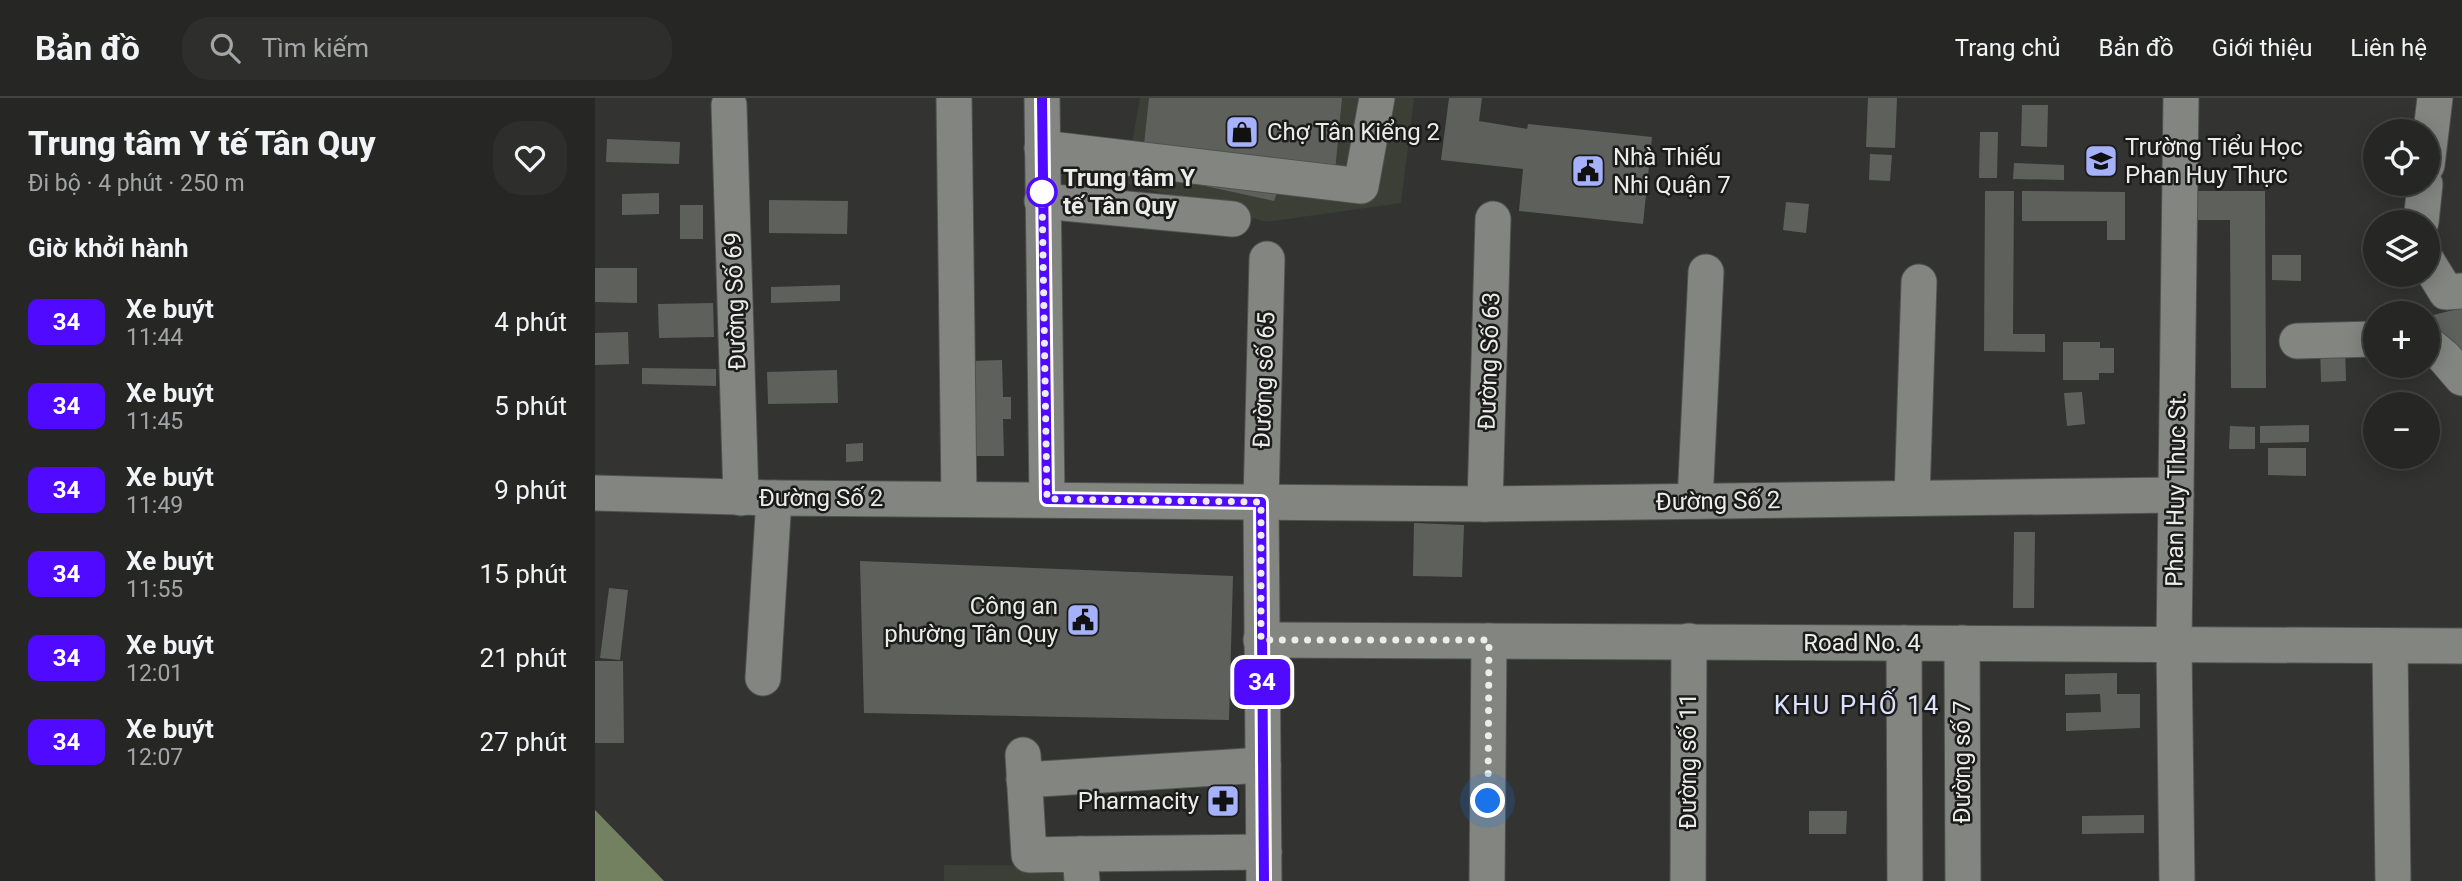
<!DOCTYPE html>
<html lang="vi">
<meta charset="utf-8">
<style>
:root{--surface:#262725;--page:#2e2f2d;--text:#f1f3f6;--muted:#a4a5a7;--line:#424442}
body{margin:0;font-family:Roboto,sans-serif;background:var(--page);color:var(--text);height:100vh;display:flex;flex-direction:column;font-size:26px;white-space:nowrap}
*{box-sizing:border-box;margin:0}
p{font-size:23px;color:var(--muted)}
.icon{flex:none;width:38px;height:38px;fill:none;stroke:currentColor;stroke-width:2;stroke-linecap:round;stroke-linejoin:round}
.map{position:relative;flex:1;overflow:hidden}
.side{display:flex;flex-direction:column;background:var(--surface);width:595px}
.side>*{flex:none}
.badge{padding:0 14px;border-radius:10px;font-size:24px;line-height:46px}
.fabs{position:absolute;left:1768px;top:21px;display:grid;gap:14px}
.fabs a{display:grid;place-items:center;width:77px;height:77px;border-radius:50%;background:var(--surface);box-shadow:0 4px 18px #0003,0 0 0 2px var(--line);font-size:35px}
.you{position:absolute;width:35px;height:35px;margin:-18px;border:5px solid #fff;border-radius:50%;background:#1a73e8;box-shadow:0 0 0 10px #1a73e833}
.map>.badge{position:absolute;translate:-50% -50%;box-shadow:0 0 0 4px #fff}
h2{padding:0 28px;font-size:26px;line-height:63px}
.round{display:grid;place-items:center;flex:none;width:74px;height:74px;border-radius:28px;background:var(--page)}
.head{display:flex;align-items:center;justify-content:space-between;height:119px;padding:0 28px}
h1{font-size:33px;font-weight:800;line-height:52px}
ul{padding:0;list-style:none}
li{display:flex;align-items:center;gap:21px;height:84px;padding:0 28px}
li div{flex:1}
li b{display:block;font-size:26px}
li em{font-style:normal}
li .badge{min-width:77px;font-weight:700;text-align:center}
header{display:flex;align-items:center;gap:42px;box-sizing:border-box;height:98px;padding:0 35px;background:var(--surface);border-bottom:2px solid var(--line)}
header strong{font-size:33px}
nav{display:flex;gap:38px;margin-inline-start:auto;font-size:24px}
.search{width:490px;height:63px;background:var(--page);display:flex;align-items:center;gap:18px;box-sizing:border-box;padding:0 24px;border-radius:28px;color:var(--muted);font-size:26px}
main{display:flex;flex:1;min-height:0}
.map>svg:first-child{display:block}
</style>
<header>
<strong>Bản đồ</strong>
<div class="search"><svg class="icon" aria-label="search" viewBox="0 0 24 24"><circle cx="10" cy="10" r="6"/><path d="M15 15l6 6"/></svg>Tìm kiếm</div>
<nav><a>Trang chủ</a><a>Bản đồ</a><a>Giới thiệu</a><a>Liên hệ</a></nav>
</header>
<main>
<section class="side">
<div class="head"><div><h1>Trung tâm Y tế Tân Quy</h1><p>Đi bộ · 4 phút · 250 m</p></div><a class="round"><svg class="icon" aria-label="heart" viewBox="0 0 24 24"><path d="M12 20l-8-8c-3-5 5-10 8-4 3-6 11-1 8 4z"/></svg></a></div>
<h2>Giờ khởi hành</h2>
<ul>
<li><span class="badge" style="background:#4f0aff;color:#fff">34</span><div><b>Xe buýt</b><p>11:44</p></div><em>4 phút</em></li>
<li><span class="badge" style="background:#4f0aff;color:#fff">34</span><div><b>Xe buýt</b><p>11:45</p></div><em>5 phút</em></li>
<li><span class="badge" style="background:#4f0aff;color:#fff">34</span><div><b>Xe buýt</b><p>11:49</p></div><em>9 phút</em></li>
<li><span class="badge" style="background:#4f0aff;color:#fff">34</span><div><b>Xe buýt</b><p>11:55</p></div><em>15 phút</em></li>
<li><span class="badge" style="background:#4f0aff;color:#fff">34</span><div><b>Xe buýt</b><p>12:01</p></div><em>21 phút</em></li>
<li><span class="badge" style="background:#4f0aff;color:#fff">34</span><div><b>Xe buýt</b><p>12:07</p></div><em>27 phút</em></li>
</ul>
</section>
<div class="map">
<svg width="1867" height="783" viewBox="0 0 1867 783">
<rect width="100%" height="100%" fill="#333431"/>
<g fill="#3b3f36">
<polygon points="545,0 819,0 806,105 672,124 530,85"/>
<polygon points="349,767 482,768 483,783 349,783"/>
</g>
<polygon fill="#738160" points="0,712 69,783 0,783"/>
<g fill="#5e605c">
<polygon points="554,0 747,0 740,73 691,69 679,103 546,74"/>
<polygon points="854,0 887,0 884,23 932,31 933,26 1057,39 1048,126 924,113 928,71 846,62"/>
<polygon points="1273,0 1302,0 1300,50 1271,49"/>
<polygon points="1427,7 1453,7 1452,49 1426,48"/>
<polygon points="1385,34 1403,34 1402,80 1384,80"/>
<polygon points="12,41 85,44 84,66 11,64"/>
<polygon points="1275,56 1297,57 1295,83 1274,82"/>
<polygon points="1419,65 1469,67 1469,82 1418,81"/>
<polygon points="1390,93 1419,93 1418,236 1450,236 1450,254 1389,253"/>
<polygon points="1427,93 1530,94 1530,142 1512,142 1512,123 1427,123"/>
<polygon points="1597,93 1670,93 1671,290 1636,290 1635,122 1597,122"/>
<polygon points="64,95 64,116 27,117 27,96"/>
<polygon points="174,102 253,103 252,136 174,135"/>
<polygon points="1191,104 1214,106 1211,135 1188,132"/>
<rect x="85" y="107" width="23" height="34"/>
<polygon points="1677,157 1706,157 1706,183 1677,182"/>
<polygon points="0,170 42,170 42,205 0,204"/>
<polygon points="245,187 245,203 176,205 176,189"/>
<polygon points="118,205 119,239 64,240 63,206"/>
<polygon points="1867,210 1867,262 1849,266 1838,217"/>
<polygon points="33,234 34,266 0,267 0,235"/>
<polygon points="1468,244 1505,244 1505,250 1519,250 1519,275 1504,275 1504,282 1468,282"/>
<polygon points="1725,246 1750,246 1751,283 1726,284"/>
<polygon points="407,262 408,299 416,299 416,321 408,321 409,358 378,358 376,263"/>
<polygon points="47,270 121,271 121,288 47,286"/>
<polygon points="242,272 243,305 173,306 172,274"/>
<polygon points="1487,294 1490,326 1472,328 1469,295"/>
<polygon points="1714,327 1714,344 1665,345 1665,328"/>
<polygon points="1635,328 1660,329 1660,351 1634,351"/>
<polygon points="268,345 268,363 251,364 251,346"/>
<polygon points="1673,350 1711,350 1711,378 1673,377"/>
<polygon points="819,425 869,427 867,479 818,478"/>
<polygon points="1419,434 1440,434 1439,510 1418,510"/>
<polygon points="265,463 638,478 634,622 269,615"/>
<polygon points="14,490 33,492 25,562 5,560"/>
<polygon points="0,563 28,563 29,645 0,645"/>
<polygon points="1522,575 1522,596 1545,596 1545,630 1471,633 1471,615 1506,614 1505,596 1470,597 1470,576"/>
<polygon points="1214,713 1252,713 1251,736 1214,736"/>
<polygon points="1549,717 1549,735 1487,736 1487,718"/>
</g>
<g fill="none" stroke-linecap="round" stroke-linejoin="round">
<defs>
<g id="minor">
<polyline points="359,0 364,401"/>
<polyline points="447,0 452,401"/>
<polyline points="134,7 146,400"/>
<polyline points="447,50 766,88 782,0"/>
<polyline points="1832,67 1840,0"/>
<polyline points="447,103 638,121"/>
<polyline points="1826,124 1830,86"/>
<polyline points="1832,163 1851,194 1867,193"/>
<polyline points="1702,243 1780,241"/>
<polyline points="1832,245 1849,259 1867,280"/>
<polyline points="0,395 179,400 890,406 1581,397"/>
<polyline points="1317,400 1324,184"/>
<polyline points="1100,403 1111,174"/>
<polyline points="890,406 898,121"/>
<polyline points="666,542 1867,548"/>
<polyline points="1309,545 1310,783"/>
<polyline points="1367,545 1368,783"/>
<polyline points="1795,548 1798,783"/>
<polyline points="168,580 179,400"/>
<polyline points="428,657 434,757 485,756 487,783"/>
<polyline points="429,682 668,667"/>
<polyline points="485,756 669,754"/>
<polyline points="669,783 666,404 672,161"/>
<polyline points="892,783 894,543"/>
<polyline points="1093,783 1094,543"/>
<polyline points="1582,783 1579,547 1586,0"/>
</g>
</defs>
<use href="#minor" stroke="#515250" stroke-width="37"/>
<use href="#minor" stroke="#838581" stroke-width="35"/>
</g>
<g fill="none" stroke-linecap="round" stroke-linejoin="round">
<defs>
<polyline id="line" points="447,0 452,401 666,404 669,783"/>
</defs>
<use href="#line" stroke="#fff" stroke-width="16"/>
<use href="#line" stroke="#4f0aff" stroke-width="10"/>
<polyline stroke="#ecedeb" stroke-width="7" stroke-dasharray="0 12.6" points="447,94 452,401 666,404 666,542 894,542 893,703"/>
</g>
<defs>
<symbol id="shop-square" viewBox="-11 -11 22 22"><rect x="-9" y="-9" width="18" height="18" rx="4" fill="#a6b1fc" stroke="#1b1b1a"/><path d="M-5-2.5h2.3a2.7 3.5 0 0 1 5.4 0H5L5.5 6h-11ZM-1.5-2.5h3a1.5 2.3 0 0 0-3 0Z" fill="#111"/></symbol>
<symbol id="school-square" viewBox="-11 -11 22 22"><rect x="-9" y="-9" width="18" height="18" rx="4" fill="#a6b1fc" stroke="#1b1b1a"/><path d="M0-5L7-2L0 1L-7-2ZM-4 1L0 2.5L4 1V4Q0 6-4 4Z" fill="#111"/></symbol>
<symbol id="civic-square" viewBox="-11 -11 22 22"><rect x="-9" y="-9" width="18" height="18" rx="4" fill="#a6b1fc" stroke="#1b1b1a"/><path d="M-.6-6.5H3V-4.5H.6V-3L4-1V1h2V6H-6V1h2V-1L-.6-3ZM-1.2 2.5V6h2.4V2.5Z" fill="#111"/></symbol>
<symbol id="pharmacy-square" viewBox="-11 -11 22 22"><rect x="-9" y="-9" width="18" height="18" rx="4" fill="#a6b1fc" stroke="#1b1b1a"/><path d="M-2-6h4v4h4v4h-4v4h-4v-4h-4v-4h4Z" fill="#111"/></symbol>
</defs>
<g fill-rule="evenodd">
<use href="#shop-square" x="628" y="15" width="38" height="38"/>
<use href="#school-square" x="1487" y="44" width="38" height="38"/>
<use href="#civic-square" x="974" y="54" width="38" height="38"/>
<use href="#civic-square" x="469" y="503" width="38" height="38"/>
<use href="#pharmacy-square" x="609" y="684" width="38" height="38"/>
</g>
<circle fill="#fff" stroke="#4f0aff" stroke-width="3.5" cx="447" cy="94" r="14"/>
<g text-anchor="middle" stroke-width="5" stroke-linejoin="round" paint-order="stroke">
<g font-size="24" fill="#ecedeb" stroke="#1b1b1a" text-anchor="start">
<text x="672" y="42">Chợ Tân Kiểng 2</text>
<text x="1530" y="57">Trường Tiểu Học<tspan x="1530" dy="28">Phan Huy Thực</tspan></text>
<text x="1018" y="67">Nhà Thiếu<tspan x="1018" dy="28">Nhi Quận 7</tspan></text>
<text x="463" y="516" text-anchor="end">Công an<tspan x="463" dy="28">phường Tân Quy</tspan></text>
<text x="604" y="711" text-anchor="end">Pharmacity</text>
</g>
<g font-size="24" font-weight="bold" fill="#ecedeb" stroke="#1b1b1a" text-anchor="start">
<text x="468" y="88">Trung tâm Y<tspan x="468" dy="28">tế Tân Quy</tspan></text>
</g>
<g font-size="24" fill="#ecedeb" stroke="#1b1b1a">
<text transform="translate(140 203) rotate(-92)" y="8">Đường Số 69</text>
<text transform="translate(894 263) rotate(-88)" y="8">Đường Số 63</text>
<text transform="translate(669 282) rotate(-88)" y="8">Đường số 65</text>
<text transform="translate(1581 391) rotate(-89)" y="8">Phan Huy Thuc St.</text>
<text x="226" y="408">Đường Số 2</text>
<text transform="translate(1123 403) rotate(-1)" y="8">Đường Số 2</text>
<text x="1267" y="553">Road No. 4</text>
<text transform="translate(1093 663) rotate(-90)" y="8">Đường số 11</text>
<text transform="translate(1367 664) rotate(-90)" y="8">Đường số 7</text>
</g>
<g font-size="26" letter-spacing="2" fill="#dce1fe" stroke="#1b1b1a">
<text x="1262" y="616">KHU PHỐ 14</text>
</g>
</g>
</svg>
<div class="fabs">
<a><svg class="icon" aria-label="locate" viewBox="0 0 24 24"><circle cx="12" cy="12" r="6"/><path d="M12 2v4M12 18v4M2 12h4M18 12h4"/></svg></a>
<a><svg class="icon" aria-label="layers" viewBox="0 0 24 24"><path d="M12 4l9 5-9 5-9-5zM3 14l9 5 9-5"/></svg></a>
<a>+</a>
<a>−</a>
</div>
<div class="you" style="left:893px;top:703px"></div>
<b class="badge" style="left:667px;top:584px;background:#4f0aff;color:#fff">34</b>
</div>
</main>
